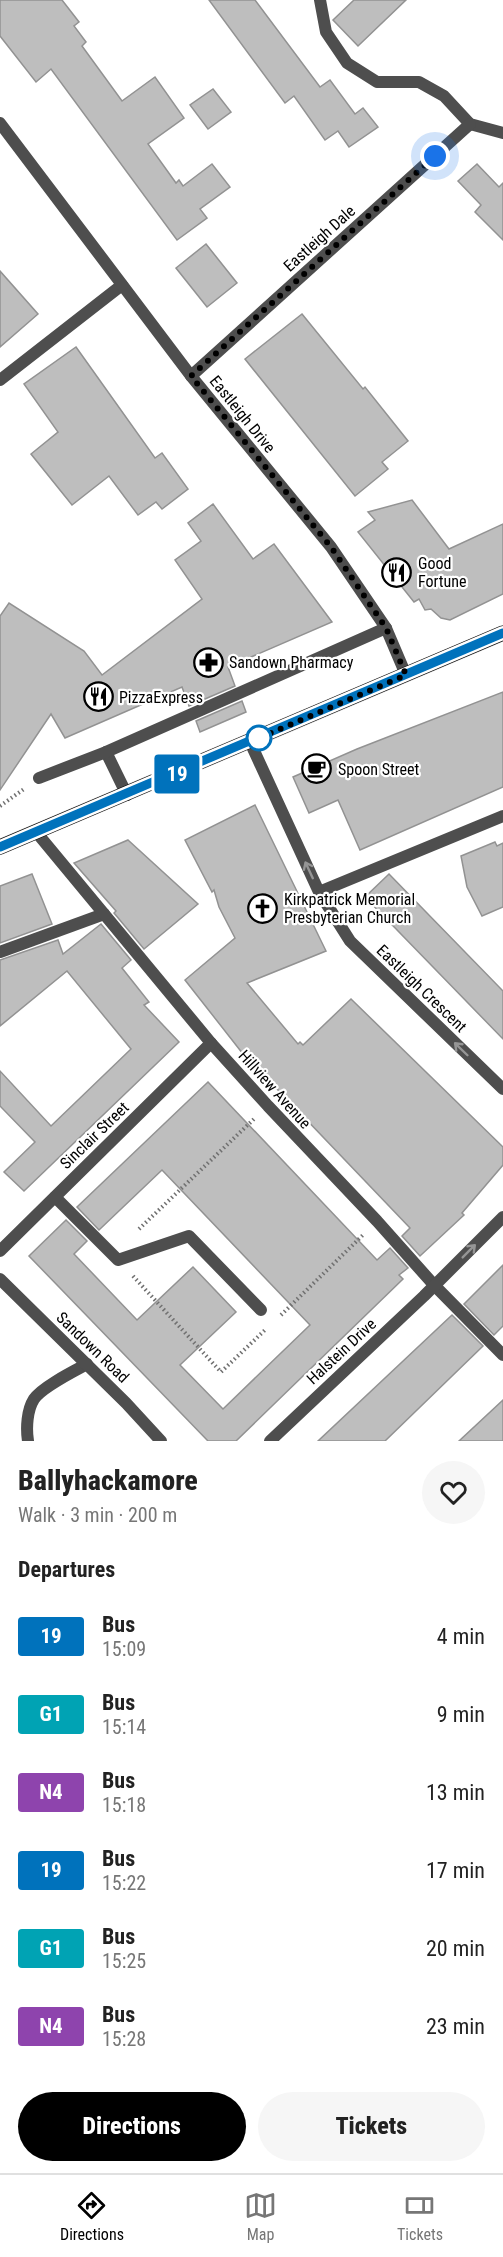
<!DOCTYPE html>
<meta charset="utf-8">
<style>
:root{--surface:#fff;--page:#f6f6f6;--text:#222;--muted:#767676;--line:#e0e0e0;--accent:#000}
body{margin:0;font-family:"Roboto Condensed",sans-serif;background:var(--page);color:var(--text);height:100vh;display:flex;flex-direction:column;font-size:22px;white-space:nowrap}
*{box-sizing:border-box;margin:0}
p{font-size:20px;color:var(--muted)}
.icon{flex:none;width:33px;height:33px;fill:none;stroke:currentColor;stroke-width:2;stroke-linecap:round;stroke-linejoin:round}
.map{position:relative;height:1441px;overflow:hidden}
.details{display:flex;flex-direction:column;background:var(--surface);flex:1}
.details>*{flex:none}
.badge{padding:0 12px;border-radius:4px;font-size:21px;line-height:39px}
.you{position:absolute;width:30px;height:30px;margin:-15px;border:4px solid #fff;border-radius:50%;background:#1a73e8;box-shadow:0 0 0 9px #1a73e833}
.map>.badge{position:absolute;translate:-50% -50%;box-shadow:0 0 0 3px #fff}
h2{padding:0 18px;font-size:22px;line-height:54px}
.round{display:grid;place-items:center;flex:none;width:63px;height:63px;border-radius:32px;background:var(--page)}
.headline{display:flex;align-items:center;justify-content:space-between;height:102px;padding:0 18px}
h1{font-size:28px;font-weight:800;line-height:45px}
.cta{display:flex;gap:12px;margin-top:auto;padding:12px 18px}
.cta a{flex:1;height:69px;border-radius:36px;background:var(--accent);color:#fff;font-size:24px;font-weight:800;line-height:69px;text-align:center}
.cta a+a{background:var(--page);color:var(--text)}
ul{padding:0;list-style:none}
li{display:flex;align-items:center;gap:18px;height:78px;padding:0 18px}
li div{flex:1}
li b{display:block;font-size:22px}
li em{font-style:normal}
li .badge{min-width:66px;font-weight:700;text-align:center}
.tabs{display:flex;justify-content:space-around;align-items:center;height:84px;border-top:2px solid var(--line);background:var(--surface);font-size:16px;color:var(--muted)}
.tabs a{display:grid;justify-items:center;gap:3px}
.tabs .active{color:var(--accent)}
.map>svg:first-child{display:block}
</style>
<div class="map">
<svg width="503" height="1441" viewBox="0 0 503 1441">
<rect width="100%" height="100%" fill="#fff"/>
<g fill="#bebebe" stroke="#929292" stroke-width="1.5">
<polygon points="0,0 62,0 79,22 74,26 86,42 82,46 122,101 155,77 184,118 148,144 176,183 179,180 183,186 212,164 230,187 200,209 207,218 177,240 51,69 36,82 0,36"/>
<polygon points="209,0 255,0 320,87 330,80 355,114 363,108 378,127 349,147 338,131 325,140 294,96 285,103"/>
<polygon points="354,0 406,0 358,46 333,20"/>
<polygon points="213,89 231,112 208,129 190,105"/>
<polygon points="477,164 499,187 503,183 503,240 475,212 481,205 458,181"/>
<polygon points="206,244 237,283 207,307 176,268"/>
<polygon points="0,271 38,314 0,347"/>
<polygon points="302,314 363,389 365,387 408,441 382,462 388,469 355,496 245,359"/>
<polygon points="76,347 155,458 162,453 188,489 162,509 156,502 138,515 109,476 72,505 31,454 58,432 24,384"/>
<polygon points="412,500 449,549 503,524 503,594 450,620 441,618 431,609 425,610 419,599 414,602 358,532 375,520 368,512"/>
<polygon points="213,504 253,559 274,544 332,622 228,667 235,686 189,706 182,687 65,738 51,714 0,790 0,616 9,603 84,651 102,675 202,599 175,560 201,541 188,523"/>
<polygon points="503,692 503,787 360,850 338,800 309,813 293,777 357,749"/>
<polygon points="242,701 246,712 200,732 196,721"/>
<polygon points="255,805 326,951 247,983 298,1044 300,1042 303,1045 351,999 503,1147 503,1165 462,1213 464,1215 420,1256 402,1236 410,1228 256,1067 254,1068 185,980 235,938 219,907 214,890 212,892 185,840"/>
<polygon points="128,840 198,904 144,949 114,913 116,911 74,863"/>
<polygon points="495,842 497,846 503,843 503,907 482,916 467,887 461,856"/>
<polygon points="32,874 52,924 0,943 0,886"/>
<polygon points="389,874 503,991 503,1039 365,897"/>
<polygon points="101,924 131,960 122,968 149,1002 144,1005 179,1042 24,1191 4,1172 35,1142 0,1106 0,1071 51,1126 131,1049 67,971 0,1026 0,960 58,940 63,954"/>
<polygon points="208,1082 377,1260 390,1248 408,1268 399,1275 403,1279 236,1441 208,1441 29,1256 66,1220 87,1241 74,1254 137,1320 193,1267 236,1312 180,1365 223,1409 310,1325 162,1170 99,1230 77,1207"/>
<polygon points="503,1265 503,1326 494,1335 464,1304"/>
<polygon points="452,1315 483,1346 385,1441 318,1441"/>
<polygon points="503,1400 503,1441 459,1441"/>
</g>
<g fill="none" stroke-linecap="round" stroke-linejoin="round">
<defs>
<polyline id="primary" points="0,847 503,633"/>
</defs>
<use href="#primary" stroke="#dbdbdb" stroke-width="16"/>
<g stroke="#707070" stroke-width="4" stroke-dasharray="1.5 3" stroke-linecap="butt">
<polyline points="0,806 24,789"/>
<polyline points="139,1229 255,1118"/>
<polyline points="133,1276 221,1372 265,1330"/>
<polyline points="281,1315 364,1234"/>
</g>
<g stroke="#4e4e4e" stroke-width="12">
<polyline points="0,380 122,285"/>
<polyline points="106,752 127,795"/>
<polyline points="39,778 106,752 386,628"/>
<polyline points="319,892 503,816"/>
<polyline points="0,952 104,914"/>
<polyline points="55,1197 118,1260 189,1236 261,1310"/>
<path d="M 28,1441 C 26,1428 27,1410 34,1399 C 42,1387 74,1371 87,1364"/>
</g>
<g stroke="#4e4e4e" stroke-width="12">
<polyline points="320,0 326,32 347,63 377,82 419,82 444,96 470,124 503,133"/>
<polyline points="0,123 191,376 331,547 386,628 406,675"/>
<polyline points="191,376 470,124"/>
<polyline points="250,742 319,892 350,941 503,1089"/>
<polyline points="37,833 211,1043 268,1106 377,1221 434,1285 503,1355"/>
<polyline points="0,1251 211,1043"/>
<polyline points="270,1441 424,1296 503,1217"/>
</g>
<polyline stroke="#4e4e4e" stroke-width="12" points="0,1279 126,1403 161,1441"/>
<use href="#primary" stroke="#000" stroke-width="15"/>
</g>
<defs><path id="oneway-shaft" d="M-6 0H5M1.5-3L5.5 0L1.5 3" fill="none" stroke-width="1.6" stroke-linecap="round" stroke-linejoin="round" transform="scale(1.5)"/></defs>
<g stroke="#959595">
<use href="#oneway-shaft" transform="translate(309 870) rotate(-115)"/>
<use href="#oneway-shaft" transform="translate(461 1049) rotate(-136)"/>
<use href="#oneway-shaft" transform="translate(469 1251) rotate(-45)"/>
</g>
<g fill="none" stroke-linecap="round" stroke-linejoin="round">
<defs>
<polyline id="line" points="0,847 503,633"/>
</defs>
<use href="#line" stroke="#fff" stroke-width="14"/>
<use href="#line" stroke="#0072bc" stroke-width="9"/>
<polyline stroke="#000" stroke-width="6" stroke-dasharray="0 10.8" points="259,738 250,742 406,675 386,628 331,547 191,376 435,156"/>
</g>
<defs>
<symbol id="restaurant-ring" viewBox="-11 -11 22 22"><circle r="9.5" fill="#fff" stroke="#000" stroke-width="1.5"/><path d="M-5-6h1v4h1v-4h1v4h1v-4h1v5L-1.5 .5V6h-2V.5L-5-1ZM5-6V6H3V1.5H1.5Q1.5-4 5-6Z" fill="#000"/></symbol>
<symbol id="pharmacy-ring" viewBox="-11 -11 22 22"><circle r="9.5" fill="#fff" stroke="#000" stroke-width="1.5"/><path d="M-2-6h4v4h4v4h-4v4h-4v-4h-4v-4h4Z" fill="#000"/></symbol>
<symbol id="cafe-ring" viewBox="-11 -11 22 22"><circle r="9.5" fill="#fff" stroke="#000" stroke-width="1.5"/><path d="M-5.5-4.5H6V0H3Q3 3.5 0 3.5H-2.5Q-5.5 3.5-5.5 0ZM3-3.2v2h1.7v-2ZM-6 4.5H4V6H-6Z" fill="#000"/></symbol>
<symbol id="church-ring" viewBox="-11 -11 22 22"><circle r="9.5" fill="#fff" stroke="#000" stroke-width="1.5"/><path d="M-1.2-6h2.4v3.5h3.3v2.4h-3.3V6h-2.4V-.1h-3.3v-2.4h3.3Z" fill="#000"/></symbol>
</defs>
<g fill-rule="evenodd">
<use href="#restaurant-ring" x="380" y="556" width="33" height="33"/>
<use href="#pharmacy-ring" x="192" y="646" width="33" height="33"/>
<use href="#restaurant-ring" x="82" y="680" width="33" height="33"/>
<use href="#cafe-ring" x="300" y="752" width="33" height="33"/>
<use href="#church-ring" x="246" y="892" width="33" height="33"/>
</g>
<circle fill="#fff" stroke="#0072bc" stroke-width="3" cx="259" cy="738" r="12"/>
<g text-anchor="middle" stroke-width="4.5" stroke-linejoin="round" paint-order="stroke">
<g font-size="16" fill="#000" stroke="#fff">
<text transform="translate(319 238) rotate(-42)" y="6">Eastleigh Dale</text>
<text transform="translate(243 414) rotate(51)" y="6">Eastleigh Drive</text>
<text transform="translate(422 988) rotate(44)" y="6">Eastleigh Crescent</text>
<text transform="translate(275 1089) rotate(48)" y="6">Hillview Avenue</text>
<text transform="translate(94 1135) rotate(-44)" y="6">Sinclair Street</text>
<text transform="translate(93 1347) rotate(44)" y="6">Sandown Road</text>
<text transform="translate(341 1351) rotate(-43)" y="6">Halstein Drive</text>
</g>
<g font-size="16" fill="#000" stroke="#fff" text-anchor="start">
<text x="418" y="569">Good<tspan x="418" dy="18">Fortune</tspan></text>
<text x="229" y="668">Sandown Pharmacy</text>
<text x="119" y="703">PizzaExpress</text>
<text x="338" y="775">Spoon Street</text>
<text x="284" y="905">Kirkpatrick Memorial<tspan x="284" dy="18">Presbyterian Church</tspan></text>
</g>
</g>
</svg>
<div class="you" style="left:435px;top:156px"></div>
<b class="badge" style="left:177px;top:774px;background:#0072bc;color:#fff">19</b>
</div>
<section class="details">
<div class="headline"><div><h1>Ballyhackamore</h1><p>Walk · 3 min · 200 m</p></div><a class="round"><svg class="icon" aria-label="heart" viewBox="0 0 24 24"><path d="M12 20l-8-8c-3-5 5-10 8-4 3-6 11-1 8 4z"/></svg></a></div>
<h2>Departures</h2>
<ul>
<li><span class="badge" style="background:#0072bc;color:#fff">19</span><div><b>Bus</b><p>15:09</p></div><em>4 min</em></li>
<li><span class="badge" style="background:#00a3b4;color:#fff">G1</span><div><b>Bus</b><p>15:14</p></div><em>9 min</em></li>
<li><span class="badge" style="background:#8e44ad;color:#fff">N4</span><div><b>Bus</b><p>15:18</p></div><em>13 min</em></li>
<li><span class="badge" style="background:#0072bc;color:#fff">19</span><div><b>Bus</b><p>15:22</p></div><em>17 min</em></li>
<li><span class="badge" style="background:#00a3b4;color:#fff">G1</span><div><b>Bus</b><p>15:25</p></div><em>20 min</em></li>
<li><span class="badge" style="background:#8e44ad;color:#fff">N4</span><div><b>Bus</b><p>15:28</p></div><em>23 min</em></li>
</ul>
<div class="cta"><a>Directions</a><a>Tickets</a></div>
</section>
<nav class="tabs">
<a class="active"><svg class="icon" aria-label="directions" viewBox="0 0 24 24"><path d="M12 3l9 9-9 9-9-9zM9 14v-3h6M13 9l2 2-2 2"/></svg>Directions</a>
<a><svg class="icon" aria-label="map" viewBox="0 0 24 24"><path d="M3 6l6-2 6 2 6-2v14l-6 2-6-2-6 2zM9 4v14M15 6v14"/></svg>Map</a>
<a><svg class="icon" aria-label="tickets" viewBox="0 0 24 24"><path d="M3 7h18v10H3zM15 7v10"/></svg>Tickets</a>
</nav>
